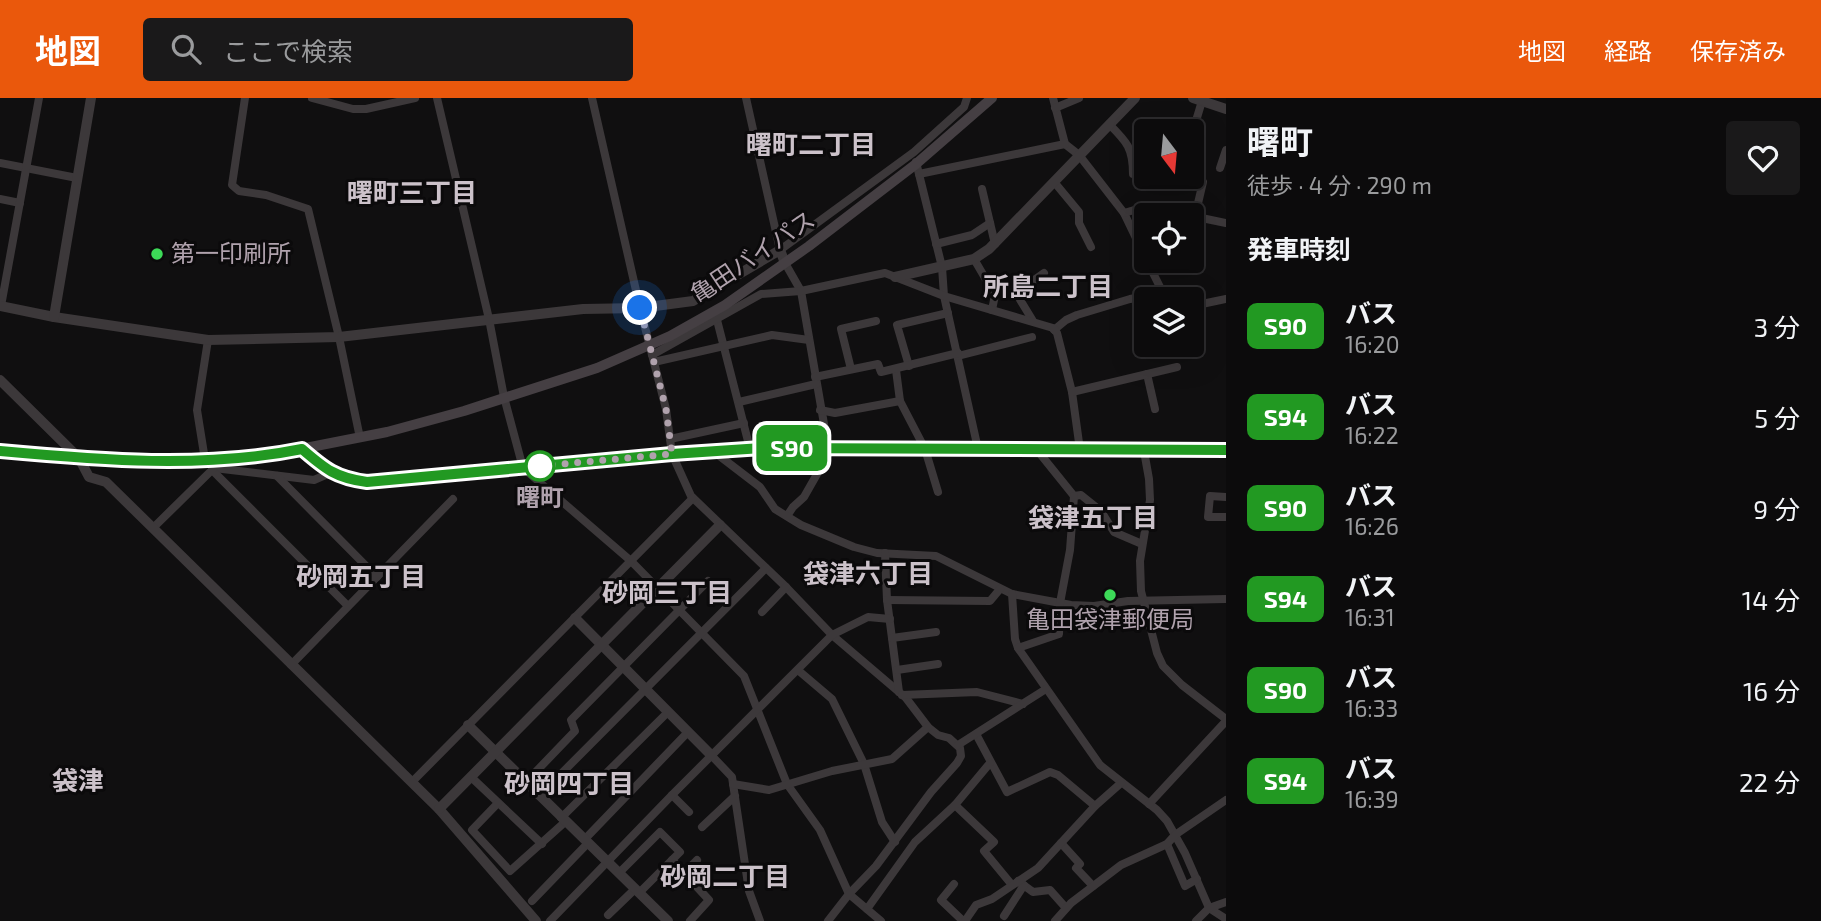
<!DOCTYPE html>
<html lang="ja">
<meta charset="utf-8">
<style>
:root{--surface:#0c0b0c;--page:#1a191a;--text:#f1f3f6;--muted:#9a9b9d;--line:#2c2b2d;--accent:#ea580c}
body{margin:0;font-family:"Exo 2","Noto Sans JP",sans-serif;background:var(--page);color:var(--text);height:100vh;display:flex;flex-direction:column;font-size:26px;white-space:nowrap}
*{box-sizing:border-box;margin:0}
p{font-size:23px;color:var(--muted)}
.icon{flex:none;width:38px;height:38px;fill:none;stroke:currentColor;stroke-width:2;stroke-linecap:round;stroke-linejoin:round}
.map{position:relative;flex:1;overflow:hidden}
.sheet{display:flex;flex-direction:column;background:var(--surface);width:595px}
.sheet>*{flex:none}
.badge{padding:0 14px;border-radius:10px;font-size:24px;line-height:46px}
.needle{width:46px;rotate:164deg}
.controls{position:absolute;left:1134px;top:21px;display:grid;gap:14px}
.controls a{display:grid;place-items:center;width:70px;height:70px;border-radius:7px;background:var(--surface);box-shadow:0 7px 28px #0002,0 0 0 2px var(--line);font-size:35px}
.you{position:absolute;width:35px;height:35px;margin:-18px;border:5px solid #fff;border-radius:50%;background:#1a73e8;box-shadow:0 0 0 10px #1a73e833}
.map>.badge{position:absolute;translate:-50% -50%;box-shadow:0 0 0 4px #fff}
h2{padding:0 21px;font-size:26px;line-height:63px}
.round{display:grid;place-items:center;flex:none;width:74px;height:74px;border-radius:7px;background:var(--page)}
.overview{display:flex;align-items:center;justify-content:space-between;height:119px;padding:0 21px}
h1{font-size:33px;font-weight:700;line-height:52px}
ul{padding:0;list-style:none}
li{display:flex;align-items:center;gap:21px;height:91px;padding:0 21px}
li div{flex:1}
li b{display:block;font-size:26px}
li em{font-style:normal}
li .badge{min-width:77px;font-weight:700;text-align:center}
header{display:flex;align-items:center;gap:42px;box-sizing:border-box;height:98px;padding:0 35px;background:var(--accent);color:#fff}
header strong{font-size:33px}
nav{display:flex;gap:38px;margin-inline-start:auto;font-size:24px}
.search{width:490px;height:63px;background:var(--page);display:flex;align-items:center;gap:18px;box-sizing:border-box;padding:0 24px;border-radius:7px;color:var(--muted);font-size:26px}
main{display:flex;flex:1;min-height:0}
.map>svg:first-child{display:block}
</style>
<header>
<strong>地図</strong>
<div class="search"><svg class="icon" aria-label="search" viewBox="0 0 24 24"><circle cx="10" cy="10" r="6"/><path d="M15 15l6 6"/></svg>ここで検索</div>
<nav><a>地図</a><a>経路</a><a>保存済み</a></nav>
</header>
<main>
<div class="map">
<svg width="1226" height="823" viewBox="0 0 1226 823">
<rect width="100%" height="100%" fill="#100f10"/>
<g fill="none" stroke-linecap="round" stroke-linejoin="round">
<g stroke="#3c383a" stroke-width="8">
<polyline points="245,0 232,87 239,93 266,97 308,111 339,239 360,340"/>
<polyline points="312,0 353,11 366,11 415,0"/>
<polyline points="437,0 489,221 504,299 523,370 631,463 744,578 787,686 820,732 849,796 881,823"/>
<polyline points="592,0 640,210 666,311 672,356 691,398 786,489 832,537 906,600 928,629 938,637 949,640 960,650 961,658 957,665 931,694 876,768 849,796 828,823"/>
<polyline points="746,0 780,152 914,54 964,9 967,0"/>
<polyline points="1053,0 1065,46 1079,57 1124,115 1146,161"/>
<polyline points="1055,10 1079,0"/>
<path d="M 1109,26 C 1127,44 1133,50 1133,76"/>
<polyline points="1192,36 1202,3"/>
<polyline points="916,64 942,169 944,198 978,351"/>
<polyline points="0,65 77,80"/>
<polyline points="1220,70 1226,52"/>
<polyline points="919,76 1065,46"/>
<polyline points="1187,79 1203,84 1195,118"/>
<polyline points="1055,85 1079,114 1079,125 1091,149"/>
<polyline points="982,91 995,146"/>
<polyline points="0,101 20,105"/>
<polyline points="1124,115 1148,108 1190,117"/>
<polyline points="1192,118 1226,125"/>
<polyline points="936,146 972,137 990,125"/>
<polyline points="974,161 995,197 992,212"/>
<polyline points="1147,163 1163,195"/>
<polyline points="785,165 801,193 829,355 804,399 793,409 787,418"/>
<polyline points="1192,205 1197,207 1226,201"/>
<polyline points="1,208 39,0"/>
<polyline points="717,222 750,351"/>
<polyline points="1033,223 1016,195 1044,175"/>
<polyline points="1054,232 1066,222 1077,217 1130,201 1163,195 1180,201"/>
<polyline points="652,257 761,196 801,193 885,175 944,198 1053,230 1057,235 1072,294 1080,352"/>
<polyline points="958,258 1032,239"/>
<polyline points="654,264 772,237 809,242"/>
<polyline points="909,268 897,227 948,215"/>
<polyline points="851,271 841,231 876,223"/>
<polyline points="896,272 900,303 925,351 938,394"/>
<polyline points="1147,276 1155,311"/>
<polyline points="815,279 878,266 881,274 958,255"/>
<polyline points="1072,294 1177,269"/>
<polyline points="739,304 816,286"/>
<polyline points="820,312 835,315 900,303"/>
<polyline points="670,341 744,325"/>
<polyline points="1037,352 1074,398 1081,397 1101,413 1114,434 1142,446"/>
<polyline points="713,353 760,389 775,411 801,427 854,449 877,455 936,458 1012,496 1071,507 1094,508 1128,503 1226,501"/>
<polyline points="1144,353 1149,381 1150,402 1140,463 1141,493 1157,555 1163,568 1182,587 1226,621"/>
<polyline points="205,362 197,312 208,242"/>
<polyline points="214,370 314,382 330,375"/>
<polyline points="212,372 348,508"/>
<polyline points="277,378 377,479"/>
<polyline points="1226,399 1210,398 1208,419 1226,419"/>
<polyline points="153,430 213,371"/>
<polyline points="885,455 887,502 899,594"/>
<polyline points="1012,496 1015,541 1018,550 1100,667 1157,712 1167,723 1185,755 1209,810 1226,821"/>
<polyline points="887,502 990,503 1000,491"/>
<polyline points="762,514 786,489"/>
<polyline points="892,540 936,534"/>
<polyline points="1018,550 1059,536 1060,505 1070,452 1074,398"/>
<polyline points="291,567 453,401"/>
<polyline points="897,572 938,566"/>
<polyline points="799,573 832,601 864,666 882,724 895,744"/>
<polyline points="902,597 977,594 1023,606"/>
<polyline points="976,636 1007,694 1050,674 1058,677 1095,708"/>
<polyline points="958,647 1046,591"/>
<polyline points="712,658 732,679 749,793 760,823"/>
<polyline points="471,679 542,746"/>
<polyline points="412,684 693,400"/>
<polyline points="526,684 575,633 571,622 708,483"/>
<polyline points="733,686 769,692 832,673 892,661 928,629"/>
<polyline points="672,697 689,714"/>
<polyline points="539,698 766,470"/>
<polyline points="498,705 472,732 510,773 565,724"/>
<polyline points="1149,706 1226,623"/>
<polyline points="955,707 994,744 984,753 1012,787"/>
<polyline points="561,720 668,614"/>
<polyline points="702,729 735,698"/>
<polyline points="585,741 688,634"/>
<polyline points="1061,745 1080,766 1076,770 1093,788"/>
<polyline points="1167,746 1185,788 1197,781"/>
<polyline points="672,762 709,802 690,823"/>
<polyline points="619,775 660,734 680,754 639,795"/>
<polyline points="684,775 697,762"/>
<polyline points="1018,783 1033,794 1050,792 1066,810"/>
<polyline points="954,786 941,802 963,823"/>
<polyline points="532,803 588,745"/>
<polyline points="867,811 915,744 955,707 990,665"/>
<polyline points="608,817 635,791"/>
<polyline points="1004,818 1024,787"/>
<polyline points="550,823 672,697 832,537 868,519 890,521"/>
<polyline points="965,823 976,807 992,801 1038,770 1095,708 1121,685"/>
<polyline points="1055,823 1071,805 1121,767 1167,746 1175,737 1226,702"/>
<polyline points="1196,823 1209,810 1226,804"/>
</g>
<g stroke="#3c383a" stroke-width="10">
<polyline points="1193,0 1226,11"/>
<polyline points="895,179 974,161 989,151 1135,0"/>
<polyline points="0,208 54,219 208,242 339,239 583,211 640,210 693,203 780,152 785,165"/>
<polyline points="54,219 91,0"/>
<polyline points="0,282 79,360 89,379 106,384 439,711 536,823"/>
<path d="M 302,351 C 325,371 336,380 367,384 L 672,356 L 762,350 L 1226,352"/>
<polyline points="575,520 712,658"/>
<polyline points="468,627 668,823"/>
<polyline points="439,711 720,427"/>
</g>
<polyline stroke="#453f43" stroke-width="10" points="0,353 79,360 183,362 275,356 387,334 464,313 597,270 670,238 725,207 809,148 916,66 992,0"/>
</g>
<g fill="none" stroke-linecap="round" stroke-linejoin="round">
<defs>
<path id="line" d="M 0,353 C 99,362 204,371 302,351 C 325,371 336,380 367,384 L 672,356 L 762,350 L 1226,352"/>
</defs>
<use href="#line" stroke="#fff" stroke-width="16"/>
<use href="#line" stroke="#292" stroke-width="10"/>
<polyline stroke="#b0a2ad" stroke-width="7" stroke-dasharray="0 12.6" points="540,368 672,356 666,311 640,210"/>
</g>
<g fill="#3dda58" stroke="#0b0a0b" stroke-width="2.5">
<circle cx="157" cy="156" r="7"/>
<circle cx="1110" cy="497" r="7"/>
</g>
<circle fill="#fff" stroke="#292" stroke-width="3.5" cx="540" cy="368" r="14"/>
<g text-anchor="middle" stroke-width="6" stroke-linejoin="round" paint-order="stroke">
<g font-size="24" fill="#b0a2ad" stroke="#0b0a0b" text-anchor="start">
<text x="171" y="164">第一印刷所</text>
<text x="1110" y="530" text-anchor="middle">亀田袋津郵便局</text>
</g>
<g font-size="24" fill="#b0a2ad" stroke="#0b0a0b">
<text transform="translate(753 159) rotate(-34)" y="8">亀田バイパス</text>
</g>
<g font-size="24" font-weight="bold" fill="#b0a2ad" stroke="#0b0a0b">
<text x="540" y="408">曙町</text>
</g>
<g font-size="26" font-weight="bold" fill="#ccc2ca" stroke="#0b0a0b">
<text x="811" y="56">曙町二丁目</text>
<text x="412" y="104">曙町三丁目</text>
<text x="1048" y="198">所島二丁目</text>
<text x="1093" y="429">袋津五丁目</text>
<text x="868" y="485">袋津六丁目</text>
<text x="361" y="488">砂岡五丁目</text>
<text x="667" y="504">砂岡三丁目</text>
<text x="78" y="692">袋津</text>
<text x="569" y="695">砂岡四丁目</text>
<text x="725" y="788">砂岡二丁目</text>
</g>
</g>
</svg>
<div class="controls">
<a><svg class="needle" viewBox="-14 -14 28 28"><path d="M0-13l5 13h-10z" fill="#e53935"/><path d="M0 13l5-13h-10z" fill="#9a9b9d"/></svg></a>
<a><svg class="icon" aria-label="locate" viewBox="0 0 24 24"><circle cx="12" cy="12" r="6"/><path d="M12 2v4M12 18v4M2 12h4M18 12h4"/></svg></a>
<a><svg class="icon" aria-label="layers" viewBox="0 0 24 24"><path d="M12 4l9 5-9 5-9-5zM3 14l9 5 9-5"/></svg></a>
</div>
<div class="you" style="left:640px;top:210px"></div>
<b class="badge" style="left:792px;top:350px;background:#292;color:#fff">S90</b>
</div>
<section class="sheet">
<div class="overview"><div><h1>曙町</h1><p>徒歩 · 4 分 · 290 m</p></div><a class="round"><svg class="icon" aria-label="heart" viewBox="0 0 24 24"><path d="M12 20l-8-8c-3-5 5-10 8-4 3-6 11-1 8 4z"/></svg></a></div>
<h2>発車時刻</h2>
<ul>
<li><span class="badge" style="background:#292;color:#fff">S90</span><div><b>バス</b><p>16:20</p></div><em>3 分</em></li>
<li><span class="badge" style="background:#292;color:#fff">S94</span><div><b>バス</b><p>16:22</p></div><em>5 分</em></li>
<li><span class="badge" style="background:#292;color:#fff">S90</span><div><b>バス</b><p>16:26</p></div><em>9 分</em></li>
<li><span class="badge" style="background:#292;color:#fff">S94</span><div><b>バス</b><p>16:31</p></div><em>14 分</em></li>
<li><span class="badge" style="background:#292;color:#fff">S90</span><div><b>バス</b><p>16:33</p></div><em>16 分</em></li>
<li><span class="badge" style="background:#292;color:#fff">S94</span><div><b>バス</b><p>16:39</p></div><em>22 分</em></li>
</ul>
</section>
</main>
